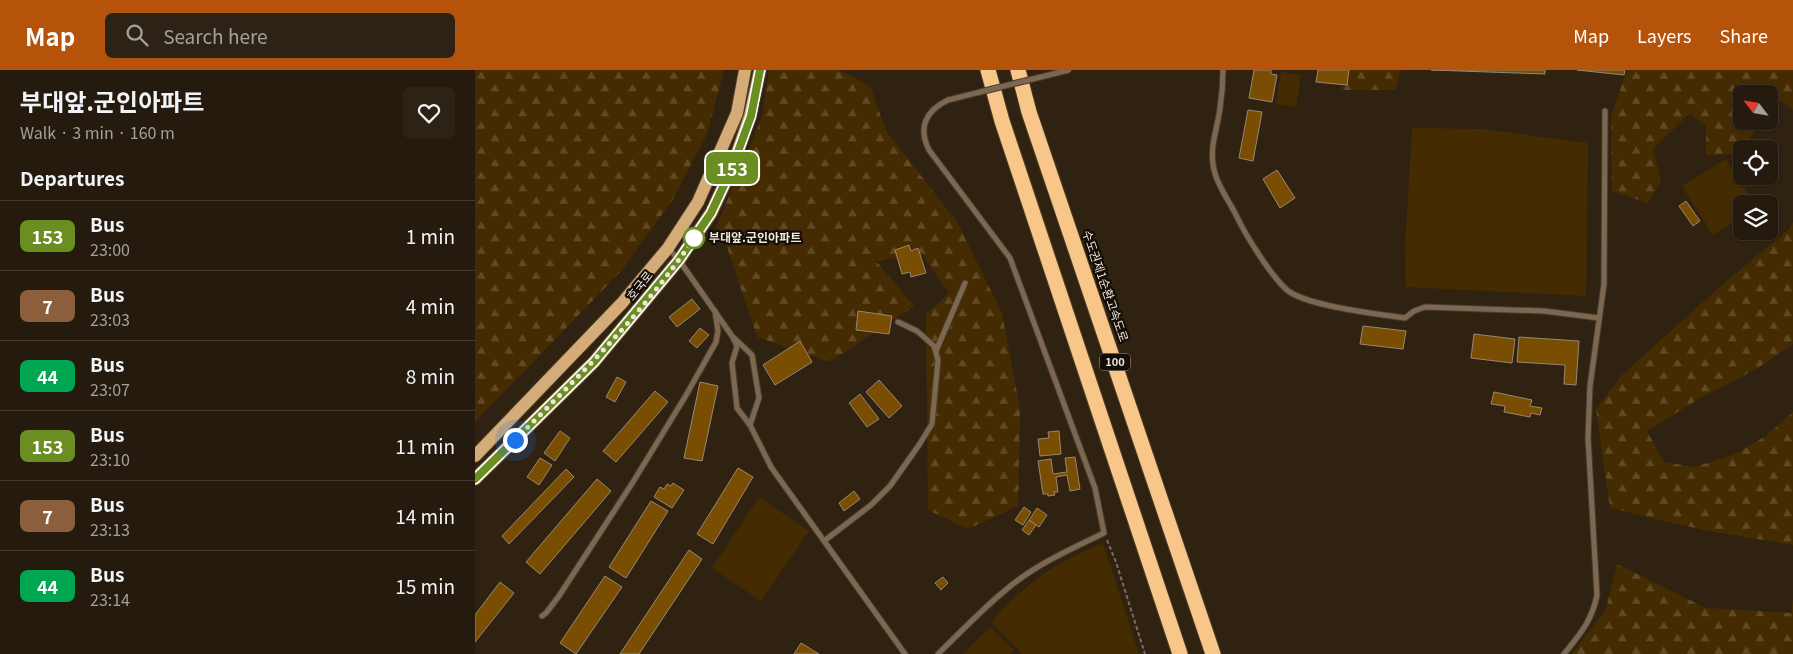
<!DOCTYPE html>
<meta charset="utf-8">
<style>
:root{--surface:#241a0d;--page:#2c2316;--text:#f1f3f6;--muted:#a3a19d;--line:#41382e;--accent:#b45309}
body{margin:0;font-family:Georgia,"Noto Sans KR",serif;background:var(--page);color:var(--text);height:100vh;display:flex;flex-direction:column;font-size:19px;white-space:nowrap}
*{box-sizing:border-box;margin:0}
p{font-size:16px;color:var(--muted)}
.icon{flex:none;width:28px;height:28px;fill:none;stroke:currentColor;stroke-width:2;stroke-linecap:round;stroke-linejoin:round}
.map{position:relative;flex:1;overflow:hidden}
.drawer{display:flex;flex-direction:column;background:var(--surface);width:475px}
.drawer>*{flex:none}
.badge{padding:0 10px;border-radius:8px;font-size:18px;line-height:32px}
.needle{width:32px;rotate:301deg}
.tools{position:absolute;left:1258px;top:15px;display:grid;gap:10px}
.tools a{display:grid;place-items:center;width:45px;height:45px;border-radius:8px;background:var(--surface);box-shadow:0 1px 4px #0004,0 0 0 1px var(--line);font-size:25px}
.you{position:absolute;width:25px;height:25px;margin:-12px;border:4px solid #fff;border-radius:50%;background:#1a73e8;box-shadow:0 0 0 8px #1a73e833}
.map>.badge{position:absolute;translate:-50% -50%;box-shadow:0 0 0 2px #fff}
h2{padding:0 20px;font-size:19px;line-height:45px}
.round{display:grid;place-items:center;flex:none;width:52px;height:52px;border-radius:8px;background:var(--page)}
.headline{display:flex;align-items:center;justify-content:space-between;height:85px;padding:0 20px}
h1{font-size:24px;font-weight:700;line-height:38px}
ul{padding:0;list-style:none}
li{display:flex;align-items:center;gap:15px;height:70px;padding:0 20px;border-top:1px solid var(--line)}
li div{flex:1}
li b{display:block;font-size:19px}
li em{font-style:normal}
li .badge{min-width:55px;font-weight:700;text-align:center}
header{display:flex;align-items:center;gap:30px;box-sizing:border-box;height:70px;padding:0 25px;background:var(--accent);color:#fff}
header strong{font-size:24px}
nav{display:flex;gap:28px;margin-inline-start:auto;font-size:18px}
.search{width:350px;height:45px;background:var(--page);display:flex;align-items:center;gap:12px;box-sizing:border-box;padding:0 18px;border-radius:8px;color:var(--muted);font-size:19px}
main{display:flex;flex:1;min-height:0}
.map>svg:first-child{display:block}
</style>
<header>
<strong>Map</strong>
<div class="search"><svg class="icon" aria-label="search" viewBox="0 0 24 24"><circle cx="10" cy="10" r="6"/><path d="M15 15l6 6"/></svg>Search here</div>
<nav><a>Map</a><a>Layers</a><a>Share</a></nav>
</header>
<main>
<section class="drawer">
<div class="headline"><div><h1>부대앞.군인아파트</h1><p>Walk · 3 min · 160 m</p></div><a class="round"><svg class="icon" aria-label="heart" viewBox="0 0 24 24"><path d="M12 20l-8-8c-3-5 5-10 8-4 3-6 11-1 8 4z"/></svg></a></div>
<h2>Departures</h2>
<ul>
<li><span class="badge" style="background:#6b8e23;color:#fff">153</span><div><b>Bus</b><p>23:00</p></div><em>1 min</em></li>
<li><span class="badge" style="background:#8b5e3c;color:#fff">7</span><div><b>Bus</b><p>23:03</p></div><em>4 min</em></li>
<li><span class="badge" style="background:#00a651;color:#fff">44</span><div><b>Bus</b><p>23:07</p></div><em>8 min</em></li>
<li><span class="badge" style="background:#6b8e23;color:#fff">153</span><div><b>Bus</b><p>23:10</p></div><em>11 min</em></li>
<li><span class="badge" style="background:#8b5e3c;color:#fff">7</span><div><b>Bus</b><p>23:13</p></div><em>14 min</em></li>
<li><span class="badge" style="background:#00a651;color:#fff">44</span><div><b>Bus</b><p>23:14</p></div><em>15 min</em></li>
</ul>
</section>
<div class="map">
<svg width="1318" height="584" viewBox="0 0 1318 584">
<defs>
<pattern id="forest-firs" width="22" height="20" patternUnits="userSpaceOnUse" patternTransform="scale(1.25)"><rect width="22" height="20" fill="#452b01"/><path d="M5 1l3.5 6h-7zM16 11l3.5 6h-7z" fill="#604a25"/></pattern>
</defs>
<rect width="100%" height="100%" fill="#302211"/>
<g fill="#452b01">
<polygon points="806,2 826,5 821,37 801,34"/>
<polygon points="937,58 1007,59 1113,73 1111,226 931,217 930,178"/>
<polygon points="1251,89 1279,134 1266,134 1266,147 1238,165 1207,116"/>
<polygon points="284,427 334,461 286,531 237,498"/>
<path d="M 628,473 L 664,584 L 547,584 L 516,552 C 552,512 579,493 628,473 Z"/>
<polygon points="515,557 539,581 535,584 488,584"/>
</g>
<g fill="url(#forest-firs)">
<polygon points="0,0 249,0 232,64 198,129 147,200 0,352"/>
<polygon points="294,0 364,0 395,16 411,61 482,152 527,243 545,339 543,436 493,459 453,440 451,244 474,223 446,183 401,191 439,236 355,292 282,267 250,171 239,162 287,47"/>
<polygon points="870,0 926,0 920,20 867,20"/>
<polygon points="1152,0 1318,0 1318,40 1304,30 1294,44 1294,24 1266,24 1266,51 1288,51 1263,84 1231,85 1231,56 1215,43 1178,79 1186,112 1172,133 1137,121 1136,46"/>
<polygon points="1318,152 1318,274 1283,298 1222,330 1172,361 1189,392 1220,397 1260,384 1291,366 1318,342 1318,475 1229,460 1135,438 1121,339 1147,305 1247,215 1314,159"/>
<polygon points="1142,494 1231,538 1316,543 1318,528 1318,584 1097,584 1131,539"/>
</g>
<g fill="#794d02" stroke="#988772">
<polygon points="779,0 796,0 796,4 802,5 797,32 774,28"/>
<polygon points="843,0 874,0 872,15 841,12"/>
<polygon points="956,0 1070,0 1070,4"/>
<polygon points="1102,0 1150,0 1149,5"/>
<polygon points="773,40 787,42 778,91 764,88"/>
<polygon points="802,100 820,128 805,138 788,109"/>
<polygon points="1211,131 1225,151 1218,156 1204,136"/>
<polygon points="434,175 436,181 443,178 451,203 436,207 435,202 427,204 420,180"/>
<polygon points="217,229 225,239 202,257 194,247"/>
<polygon points="383,241 417,246 414,264 381,260"/>
<polygon points="888,256 931,261 928,279 885,274"/>
<polygon points="225,258 234,265 222,278 214,271"/>
<polygon points="999,264 1040,269 1037,293 996,288"/>
<polygon points="1044,267 1104,271 1101,315 1089,314 1090,295 1042,292"/>
<polygon points="325,271 337,292 300,315 288,295"/>
<polygon points="142,307 151,312 140,332 131,327"/>
<polygon points="404,310 427,336 414,348 391,322"/>
<polygon points="225,312 243,316 227,391 209,388"/>
<polygon points="180,321 193,332 141,392 128,381"/>
<polygon points="1019,322 1057,330 1055,336 1067,338 1065,345 1056,343 1055,347 1029,342 1030,336 1016,334"/>
<polygon points="385,324 404,349 392,357 374,333"/>
<polygon points="85,361 95,368 80,391 69,383"/>
<polygon points="584,361 586,384 565,386 563,369 574,368 573,362"/>
<polygon points="600,387 605,419 595,421 592,405 581,407 583,422 579,422 580,425 573,426 573,424 568,424 563,391 576,389 578,404 592,402 590,388"/>
<polygon points="65,388 77,395 64,415 52,407"/>
<polygon points="263,398 278,407 238,474 222,464"/>
<polygon points="91,399 99,407 34,474 27,466"/>
<polygon points="122,409 136,421 65,504 51,492"/>
<polygon points="198,413 209,420 197,438 179,427 185,417 189,419 192,414 196,416"/>
<polygon points="379,421 385,429 369,441 364,433"/>
<polygon points="176,431 193,441 151,508 134,497"/>
<polygon points="549,437 556,442 548,455 540,450"/>
<polygon points="562,438 572,445 564,457 554,450"/>
<polygon points="554,450 561,455 554,465 547,460"/>
<polygon points="214,480 227,489 164,584 145,584"/>
<polygon points="130,506 147,517 101,584 85,573"/>
<polygon points="468,507 473,513 466,520 460,513"/>
<polygon points="25,512 39,523 0,572 0,545"/>
<polygon points="326,573 344,584 319,584"/>
</g>
<g fill="none" stroke-linecap="round" stroke-linejoin="round">
<defs>
<g id="lane">
<path d="M 748,0 C 748,13 747,25 745,38 C 743,56 735,75 738,94 C 740,112 753,129 761,145 C 771,166 796,206 812,220 C 831,236 903,244 930,248 L 939,241 L 950,237 L 1069,241 L 1124,248"/>
<polyline points="193,178 204,190 257,266 277,285 284,328 275,355 262,338 257,293 262,276 257,266"/>
<polyline points="461,281 490,213"/>
<polyline points="275,355 296,397 430,584"/>
<polyline points="349,471 396,435 415,416 444,375 457,354 463,290 459,276 442,261 423,252"/>
<polyline points="67,546 71,543 84,526 158,412 210,327 241,272 243,261 240,241"/>
<path d="M 463,584 C 486,562 508,538 533,518 C 562,494 596,479 629,463 L 620,418 L 535,188 L 454,80 C 443,58 450,41 473,30"/>
<path d="M 1089,584 C 1105,564 1117,551 1122,525 L 1113,368 L 1115,316 L 1129,214 L 1130,41"/>
</g>
<g id="primary">
<polyline points="0,386 147,233 193,178 223,132 262,43 270,0"/>
<polyline points="0,409 119,292 204,190 236,143 257,98 275,46 285,0"/>
</g>
<g id="highway">
<polyline points="513,0 527,51 705,584"/>
<polyline points="543,0 554,42 738,584"/>
</g>
</defs>
<use href="#lane" stroke="#4b3d2d" stroke-width="7"/>
<use href="#primary" stroke="#4b3d2d" stroke-width="14"/>
<use href="#highway" stroke="#4b3d2d" stroke-width="17"/>
<polyline stroke="#7a6e5f" stroke-width="2" stroke-dasharray="4 2.5" stroke-linecap="butt" points="632,470 641,492 670,584"/>
<use href="#lane" stroke="#7c6850" stroke-width="5"/>
<use href="#primary" stroke="#d5ab78" stroke-width="12"/>
<use href="#highway" stroke="#f8c688" stroke-width="15"/>
<defs>
<polyline id="lane-bridge" points="473,30 594,0"/>
</defs>
<use href="#lane-bridge" stroke="#4b3d2d" stroke-width="7" stroke-linecap="butt"/>
<use href="#lane-bridge" stroke="#7c6850" stroke-width="5"/>
</g>
<g fill="none" stroke-linecap="round" stroke-linejoin="round">
<defs>
<polyline id="line" points="0,409 119,292 204,190 236,143 257,98 276,46 285,0"/>
</defs>
<use href="#line" stroke="#fff" stroke-width="11"/>
<use href="#line" stroke="#6b8e23" stroke-width="8"/>
<path stroke="#f0e6db" stroke-width="5" stroke-dasharray="0 9" d="M 40,370 C 103,307 169,243 219,168"/>
</g>
<circle fill="#fff" stroke="#6b8e23" stroke-width="2.5" cx="219" cy="168" r="10"/>
<g text-anchor="middle" stroke-width="4.5" stroke-linejoin="round" paint-order="stroke">
<rect fill="#130d06" stroke="#aea59b" stroke-width="1" x="625" y="283.5" width="30" height="17" rx="4"/>
<g font-size="11" font-weight="bold" fill="#f0e6db">
<text x="640" y="296">100</text>
</g>
<g font-size="12" font-weight="bold" fill="#f0e6db" stroke="#130d06" text-anchor="start">
<text x="234" y="172">부대앞.군인아파트</text>
</g>
<g font-size="12" fill="#f0e6db" stroke="#130d06">
<text transform="translate(165 216) rotate(-51)" y="4">호국로</text>
<text transform="translate(630 216) rotate(71)" y="4">수도권제1순환고속도로</text>
</g>
</g>
</svg>
<div class="tools">
<a><svg class="needle" viewBox="-14 -14 28 28"><path d="M0-13l5 13h-10z" fill="#e53935"/><path d="M0 13l5-13h-10z" fill="#a3a19d"/></svg></a>
<a><svg class="icon" aria-label="locate" viewBox="0 0 24 24"><circle cx="12" cy="12" r="6"/><path d="M12 2v4M12 18v4M2 12h4M18 12h4"/></svg></a>
<a><svg class="icon" aria-label="layers" viewBox="0 0 24 24"><path d="M12 4l9 5-9 5-9-5zM3 14l9 5 9-5"/></svg></a>
</div>
<div class="you" style="left:40px;top:370px"></div>
<b class="badge" style="left:257px;top:98px;background:#6b8e23;color:#fff">153</b>
</div>
</main>
